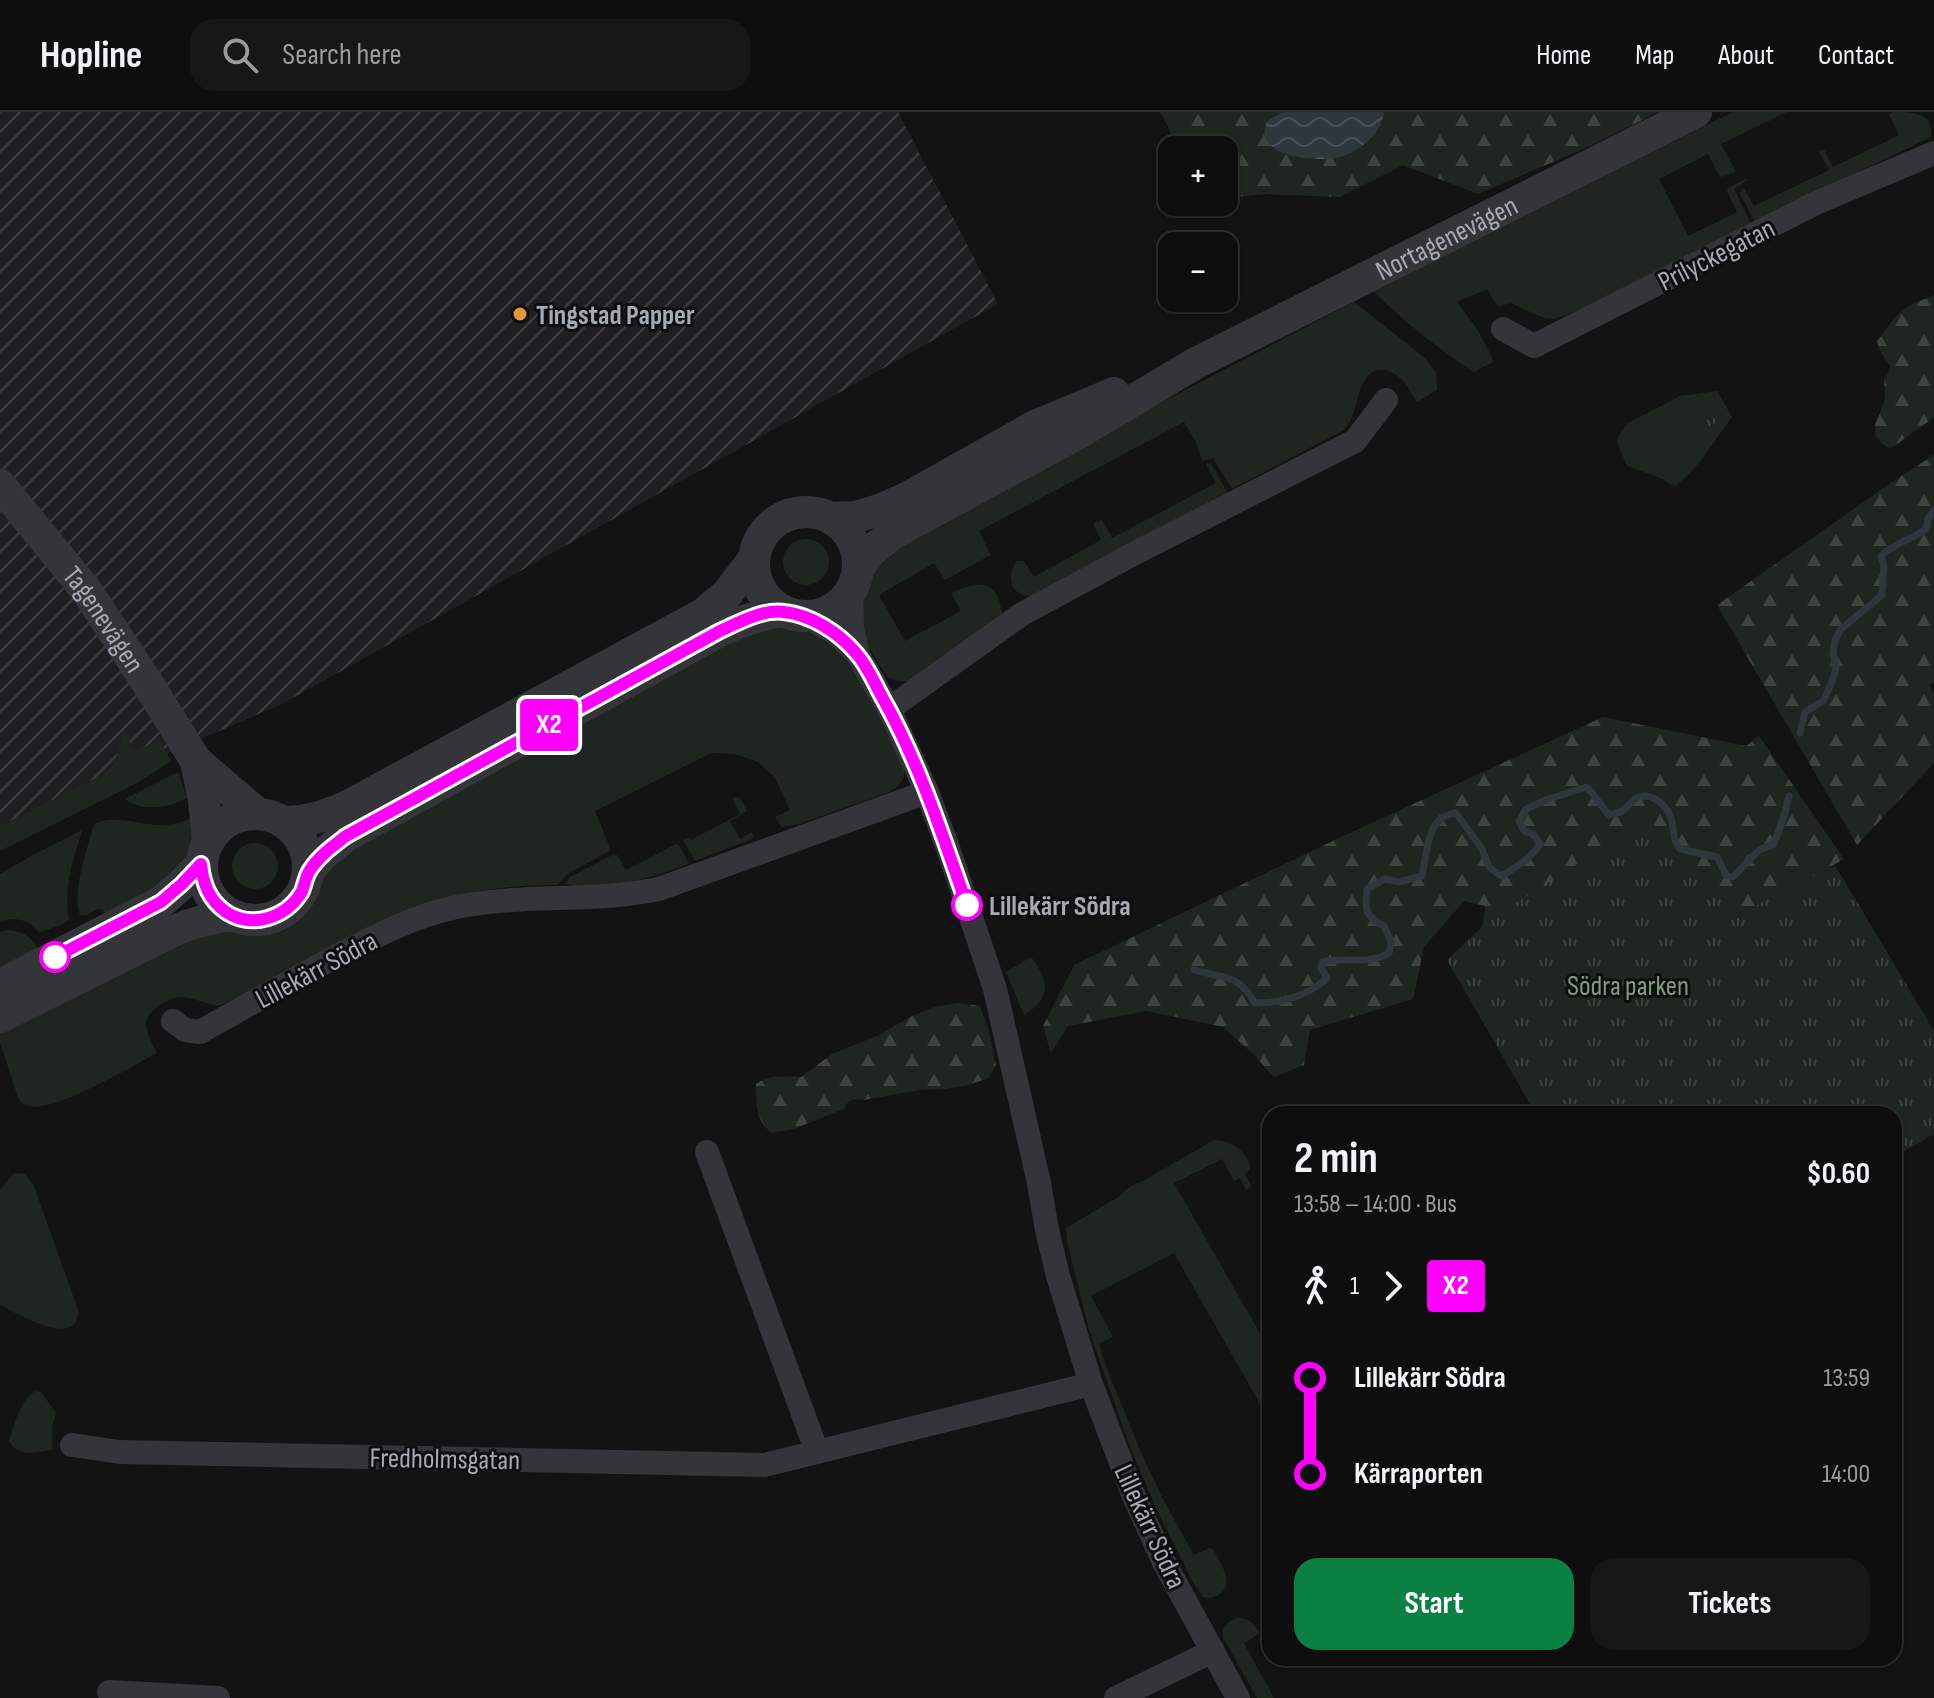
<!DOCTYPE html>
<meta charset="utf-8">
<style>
:root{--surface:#0e0e0f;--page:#171718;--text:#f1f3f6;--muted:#9b9c9e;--line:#2e2e2f;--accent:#0b8043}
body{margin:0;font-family:"Sofia Sans Condensed",sans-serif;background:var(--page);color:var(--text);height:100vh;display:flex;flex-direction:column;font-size:30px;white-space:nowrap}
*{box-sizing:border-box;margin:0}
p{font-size:26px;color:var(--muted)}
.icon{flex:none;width:44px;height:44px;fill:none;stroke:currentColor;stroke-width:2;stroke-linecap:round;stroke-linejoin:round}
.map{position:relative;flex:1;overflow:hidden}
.sheet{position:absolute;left:1262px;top:994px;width:640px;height:560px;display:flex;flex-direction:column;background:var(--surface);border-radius:24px;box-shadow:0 2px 6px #0004,0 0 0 2px var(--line)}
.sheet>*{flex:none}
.badge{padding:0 16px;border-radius:6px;font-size:28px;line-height:52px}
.controls{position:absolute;left:1158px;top:24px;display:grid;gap:16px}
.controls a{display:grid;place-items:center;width:80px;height:80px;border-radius:16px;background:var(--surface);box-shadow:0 2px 6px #0004,0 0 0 2px var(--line);font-size:40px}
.map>.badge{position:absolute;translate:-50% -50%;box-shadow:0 0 0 4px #fff}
.legs{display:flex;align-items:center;gap:12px;height:88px;padding:0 32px;font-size:26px}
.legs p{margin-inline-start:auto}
.headline{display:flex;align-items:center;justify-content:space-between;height:136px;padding:0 32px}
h1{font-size:44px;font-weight:700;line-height:60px}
.button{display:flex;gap:16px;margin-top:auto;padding:16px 32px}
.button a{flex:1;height:92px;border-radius:24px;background:var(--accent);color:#fff;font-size:32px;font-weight:700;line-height:92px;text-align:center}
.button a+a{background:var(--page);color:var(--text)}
ul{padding:0 32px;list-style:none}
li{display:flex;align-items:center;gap:28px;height:96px;font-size:30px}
li i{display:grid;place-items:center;width:12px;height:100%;margin:0 10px;background:currentColor}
li i::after{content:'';width:20px;height:20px;margin:-10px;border:6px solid;border-radius:50%;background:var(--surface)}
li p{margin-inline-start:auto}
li:first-child i{background:linear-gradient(#0000 50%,currentColor 0)}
li:last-child i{background:linear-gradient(currentColor 50%,#0000 0)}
header{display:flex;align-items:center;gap:48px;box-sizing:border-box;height:112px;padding:0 40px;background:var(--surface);border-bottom:2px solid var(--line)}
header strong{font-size:38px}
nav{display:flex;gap:44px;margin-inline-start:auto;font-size:28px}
.search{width:560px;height:72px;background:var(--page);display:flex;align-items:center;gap:20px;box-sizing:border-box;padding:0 28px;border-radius:24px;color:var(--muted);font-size:30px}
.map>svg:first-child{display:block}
</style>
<header>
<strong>Hopline</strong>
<div class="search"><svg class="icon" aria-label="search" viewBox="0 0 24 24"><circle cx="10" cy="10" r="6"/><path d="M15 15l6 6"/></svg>Search here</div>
<nav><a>Home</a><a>Map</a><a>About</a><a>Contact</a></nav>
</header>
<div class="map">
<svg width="1934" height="1586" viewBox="0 0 1934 1586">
<defs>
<pattern id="industrial-furrows" width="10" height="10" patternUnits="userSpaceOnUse" patternTransform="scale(2)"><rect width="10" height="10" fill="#1f1f21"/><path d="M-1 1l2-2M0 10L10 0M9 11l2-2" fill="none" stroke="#3d3d3f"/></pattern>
<pattern id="forest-firs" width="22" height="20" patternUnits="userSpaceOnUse" patternTransform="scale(2)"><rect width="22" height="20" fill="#1f261f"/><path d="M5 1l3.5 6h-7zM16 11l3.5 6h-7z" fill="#3d433d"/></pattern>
<pattern id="park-tufts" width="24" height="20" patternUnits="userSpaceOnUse" patternTransform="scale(2)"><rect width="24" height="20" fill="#1f261f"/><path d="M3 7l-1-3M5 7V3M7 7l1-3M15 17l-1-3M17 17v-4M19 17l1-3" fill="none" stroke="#3d433d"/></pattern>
<pattern id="water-waves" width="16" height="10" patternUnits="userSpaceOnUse" patternTransform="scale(2)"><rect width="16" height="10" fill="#2d373c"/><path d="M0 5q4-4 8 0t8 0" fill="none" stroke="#485156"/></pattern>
</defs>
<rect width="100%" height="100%" fill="#131314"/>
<polygon fill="url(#industrial-furrows)" points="0,0 898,0 998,192 282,592 147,650 0,723"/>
<g fill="#1f261f">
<path d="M 1733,0 L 1787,0 L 1721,32 L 1736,60 L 1722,65 L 1719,63 L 1708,42 L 1659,67 L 1688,124 L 1737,100 L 1727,79 L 1728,76 L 1747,66 L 1748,68 L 1734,77 L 1751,112 L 1584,196 L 1555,207 L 1544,206 L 1510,191 L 1498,195 L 1487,177 L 1457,190 L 1477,217 L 1492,245 L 1493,250 L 1474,260 C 1438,237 1405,210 1374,180 L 1483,123 Z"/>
<path d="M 1893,0 C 1912,0 1934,0 1931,25 L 1755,110 L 1740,82 L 1741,78 L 1744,76 L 1754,94 L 1829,58 L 1819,39 L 1824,37 L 1833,55 L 1899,23 L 1889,2 Z"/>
<path d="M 1354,190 L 1425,246 L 1436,261 L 1437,278 L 1417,290 C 1412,283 1409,275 1403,269 C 1393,258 1376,252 1366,266 C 1355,282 1358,302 1344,318 L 1232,377 L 1213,346 L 1202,349 L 1196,330 L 1184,310 L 979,419 L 991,443 L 945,468 L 934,451 L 879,483 L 905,529 L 961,499 L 951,481 C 978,469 997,466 1002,501 L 998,508 L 912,568 C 902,571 890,569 884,561 L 865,528 L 862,503 L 863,477 L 866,464 L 876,446 L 1141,301 Z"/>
<path d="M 1717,279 L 1732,305 C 1716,326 1696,361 1674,374 L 1660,366 L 1627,354 L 1617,331 L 1618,325 L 1628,311 L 1680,284 Z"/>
<path d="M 1211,351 L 1227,380 L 1033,485 C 1028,484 1023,484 1019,481 C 1007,473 1010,457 1017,449 L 1024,449 L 1034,465 L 1101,428 L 1093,411 L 1102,408 L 1112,426 L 1216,371 L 1206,352 Z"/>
<circle cx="806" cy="450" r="23"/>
<path d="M 777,508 C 796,511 818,520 833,534 C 864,564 884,616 903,654 C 907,667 901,673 890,680 L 799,712 L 782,715 L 775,705 L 790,698 L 775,666 L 758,650 L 735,642 L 711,641 L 595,699 L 611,738 L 569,761 L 557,773 C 512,773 476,777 433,791 L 219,894 C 207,892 194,886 181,885 C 170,885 147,898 146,911 C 146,921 153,933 157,941 C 131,955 54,1001 28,994 C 22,992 21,990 18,986 L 0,930 L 0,921 L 191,821 L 236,814 L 263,817 L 272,816 L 284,810 L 295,804 L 303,796 L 319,765 L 341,743 L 644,574 Z"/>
<path d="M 124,619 L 135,640 L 159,627 L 171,648 L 170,650 L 135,672 L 0,739 L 0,714 L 104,662 C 118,650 118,636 124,619 Z"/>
<path d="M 178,660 L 187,686 C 171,696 140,700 125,687 Z"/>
<polygon points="736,685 740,686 747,699 730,709 740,727 752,720 754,726 695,749 683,728 689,725 691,728 740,702 732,686"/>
<path d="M 198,703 C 198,714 198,725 195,735 C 181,771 138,786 106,803 L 103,798 L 98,797 L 86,803 L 80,803 C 71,780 88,736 94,712 C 116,701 143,715 167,713 C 177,712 189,708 198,703 Z"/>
<path d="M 82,718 C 72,753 64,770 69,808 L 57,815 L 56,814 L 40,821 C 29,807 17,805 0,809 L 0,762 L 33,743 Z"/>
<circle cx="255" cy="754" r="23"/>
<path d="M 676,732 L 680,734 L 689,752 C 651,765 607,782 565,772 L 570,765 L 614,742 L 617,743 L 626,758 Z"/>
<path d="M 7,818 C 24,819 31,825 39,838 L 0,860 L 0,820 Z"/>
<path d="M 1031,845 C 1049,868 1052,886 1024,903 L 1006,860 Z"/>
<path d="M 1214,1028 C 1230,1027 1247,1040 1251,1055 L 1245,1063 L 1251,1073 L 1250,1076 L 1246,1078 L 1240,1066 L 1234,1069 L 1222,1047 L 1174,1071 L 1270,1239 L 1270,1309 L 1174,1141 L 1091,1184 L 1113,1225 L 1099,1232 L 1110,1265 L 1143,1345 L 1163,1387 L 1194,1443 L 1209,1436 L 1213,1437 C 1223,1455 1239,1478 1211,1486 L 1203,1485 L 1193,1470 L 1156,1396 L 1130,1335 L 1089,1218 L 1067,1129 L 1066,1116 L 1120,1084 C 1126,1076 1134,1072 1143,1069 Z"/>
<path d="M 14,1061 L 25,1062 L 34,1074 L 78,1198 C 79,1239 16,1201 0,1193 L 0,1078 Z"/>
<path d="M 36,1279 L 41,1280 L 56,1301 L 52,1314 L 52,1338 C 34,1340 19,1346 9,1329 C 14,1313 21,1286 36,1279 Z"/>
<path d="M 1236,1506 C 1248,1505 1255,1512 1260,1521 L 1244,1531 L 1274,1586 L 1257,1586 L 1223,1525 C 1221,1515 1228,1510 1236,1506 Z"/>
</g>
<g fill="url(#forest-firs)">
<polygon points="1160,0 1658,0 1595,32 1478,82 1403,53 1340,85 1265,82 1224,86 1224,38 1174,38 1169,16"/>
<path d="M 1934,183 L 1934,305 C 1927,311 1920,315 1912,321 C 1903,327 1902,330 1890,336 L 1882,332 L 1875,323 L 1875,313 L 1885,288 L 1884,268 L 1891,256 L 1879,237 L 1877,229 C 1886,219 1892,206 1903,198 C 1912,191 1924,188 1934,183 Z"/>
<polygon points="1934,343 1934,570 1929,573 1934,582 1934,651 1857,733 1717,493 1892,370"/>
<polygon points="1603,605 1746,634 1759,624 1844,747 1745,803 1726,795 1460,853 1483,812 1485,794 1464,789 1424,835 1413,887 1310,918 1304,953 1274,965 1253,942 1223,915 1146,899 1068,914 1051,941 1043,914 1074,853 1339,726"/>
<path d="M 958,891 L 980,894 L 989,920 L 996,954 L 988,966 L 969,973 L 946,977 L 919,978 L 864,988 L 853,987 L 846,992 L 844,997 L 794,1017 L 772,1021 C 755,1008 756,992 756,972 C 769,962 785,964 801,965 L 832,942 L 877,924 L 912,904 L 935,895 Z"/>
</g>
<g fill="url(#park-tufts)">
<polygon points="1712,286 1724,305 1691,326 1678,307"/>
<polygon points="1646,705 1740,802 1835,753 1934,919 1934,1022 1894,1045 1894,1002 1536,1002 1447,848 1497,801 1538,778"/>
</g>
<path fill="url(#water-waves)" d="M 1283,0 L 1383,0 L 1384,3 C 1381,11 1378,19 1372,25 C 1364,34 1352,41 1341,45 C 1322,50 1267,47 1265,22 C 1264,19 1265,13 1267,10 C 1270,6 1278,3 1283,0 Z"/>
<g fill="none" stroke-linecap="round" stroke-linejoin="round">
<g stroke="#2d373c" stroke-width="7">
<path d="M 1800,621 L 1805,600 L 1823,589 L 1832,570 L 1836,556 L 1833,542 L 1835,528 L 1841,517 L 1882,483 L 1884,453 L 1881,444 C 1893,432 1911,428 1926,417 L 1928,407 L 1934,398"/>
<path d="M 1194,858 C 1225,867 1236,860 1255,891 C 1281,891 1308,884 1327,866 L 1321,856 L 1322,850 C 1344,844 1367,854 1389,841 L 1391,830 L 1384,814 C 1364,805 1365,796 1367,777 L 1385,767 L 1399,770 L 1422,764 C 1427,741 1426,704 1456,701 L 1482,737 L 1489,755 L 1501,764 C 1517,755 1530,747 1540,732 L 1533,722 L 1524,719 L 1519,709 L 1526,697 L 1546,688 L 1586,675 C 1596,683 1600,694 1609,703 C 1614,702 1618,701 1622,699 C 1627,696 1631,689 1637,686 C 1650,679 1667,693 1671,706 C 1675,719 1671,725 1680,737 L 1717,745 L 1726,763 L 1733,765 L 1759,738 L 1774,732 L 1784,704 L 1789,684"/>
</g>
<g stroke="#343539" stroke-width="24">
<polyline points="1503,217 1534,234 1816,91 1934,41"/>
<polyline points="851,478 852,516 858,543 889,597 927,680 948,736 995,877 1039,1071 1047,1118 1058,1164 1091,1272 1133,1382 1164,1450 1238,1586"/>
<polyline points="804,504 836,521 858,543"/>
<polyline points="889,597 1022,502 1139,439 1355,329 1386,288"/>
<path d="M 173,909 L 185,918 L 200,920 C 246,894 292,868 339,843 C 376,824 412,805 452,796 C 521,781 591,791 659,777 L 927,680"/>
<polyline points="707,1040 817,1340"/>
<polyline points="72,1333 120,1340 764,1353 1091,1272"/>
<polyline points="109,1580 218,1586"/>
<polyline points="1116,1586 1213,1539"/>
</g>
<g stroke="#343539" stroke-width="32">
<path id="s1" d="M 0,373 L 86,478 L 150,575 L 196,649 L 258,702"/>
<circle cx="806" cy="452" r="52"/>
<polyline points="830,406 856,405 882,397 907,386 1035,314 1114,281"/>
<path id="s2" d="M 858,457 L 871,439 L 892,422 L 1077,322 L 1196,251 L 1696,0"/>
<polyline points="196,649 204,688 208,729"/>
<circle cx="255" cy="755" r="53"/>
<path d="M 284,710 C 307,710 325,704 346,695 L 703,502 L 727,482 L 753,448"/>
<path d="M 308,760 L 322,743 L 346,724 L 720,519 C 741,509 760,502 783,499"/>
<polyline points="0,873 161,790 182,772 201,752"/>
<path d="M 0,905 L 171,820 C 191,811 209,806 232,803"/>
</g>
</g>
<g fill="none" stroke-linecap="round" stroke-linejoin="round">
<defs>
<path id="line-1" d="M 55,845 L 161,790 L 182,772 L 201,752 C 203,772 209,788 226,800 C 252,817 285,806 301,781 C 305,774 305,765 310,758 C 319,744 333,734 346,724 L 720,519 C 738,511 762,497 784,500 C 811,503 838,520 856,541 C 867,553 874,570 881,583 C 919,650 942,722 967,793"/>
</defs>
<use href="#line-1" stroke="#fff" stroke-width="18"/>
<use href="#line-1" stroke="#f0f" stroke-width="12"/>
</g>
<circle fill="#e2963d" stroke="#0e0e0f" stroke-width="3" cx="520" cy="202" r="8"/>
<g fill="#fff" stroke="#f0f" stroke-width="4">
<circle cx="967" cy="793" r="14"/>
<circle cx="55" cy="845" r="14"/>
</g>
<g text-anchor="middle" stroke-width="6" stroke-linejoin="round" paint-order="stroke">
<g font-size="28" fill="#a5abb3" stroke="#0e0e0f">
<text dy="10" stroke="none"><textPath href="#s2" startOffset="678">Nortagenevägen</textPath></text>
<text transform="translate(1716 142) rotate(-27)" y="10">Prilyckegatan</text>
<text dy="10" stroke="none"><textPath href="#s1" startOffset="170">Tagenevägen</textPath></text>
<text transform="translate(316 857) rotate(-28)" y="10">Lillekärr Södra</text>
<text transform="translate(445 1346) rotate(1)" y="10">Fredholmsgatan</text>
<text transform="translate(1151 1414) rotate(65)" y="10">Lillekärr Södra</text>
</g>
<g font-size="28" font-weight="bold" fill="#a5abb3" stroke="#0e0e0f" text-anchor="start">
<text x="536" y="212">Tingstad Papper</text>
</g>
<g font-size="28" font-weight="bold" fill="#a5abb3" stroke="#0e0e0f" text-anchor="start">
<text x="989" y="803">Lillekärr Södra</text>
</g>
<g font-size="28" fill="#809d7e" stroke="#0e0e0f">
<text x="1628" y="883">Södra parken</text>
</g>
</g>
</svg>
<div class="controls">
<a>+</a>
<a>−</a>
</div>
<b class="badge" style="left:549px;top:613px;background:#f0f;color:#fff">X2</b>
<section class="sheet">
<div class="headline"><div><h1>2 min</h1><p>13:58 – 14:00 · Bus</p></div><b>$0.60</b></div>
<div class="legs"><svg class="icon" aria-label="walk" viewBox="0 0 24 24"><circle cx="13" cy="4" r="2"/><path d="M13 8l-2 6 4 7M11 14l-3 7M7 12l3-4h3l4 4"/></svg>1<svg class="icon" aria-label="forward" viewBox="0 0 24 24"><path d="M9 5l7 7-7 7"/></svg><b class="badge" style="background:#f0f;color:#fff">X2</b></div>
<ul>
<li><i style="color:#f0f"></i><b>Lillekärr Södra</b><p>13:59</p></li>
<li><i style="color:#f0f"></i><b>Kärraporten</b><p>14:00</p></li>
</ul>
<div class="button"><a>Start</a><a>Tickets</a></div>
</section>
</div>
